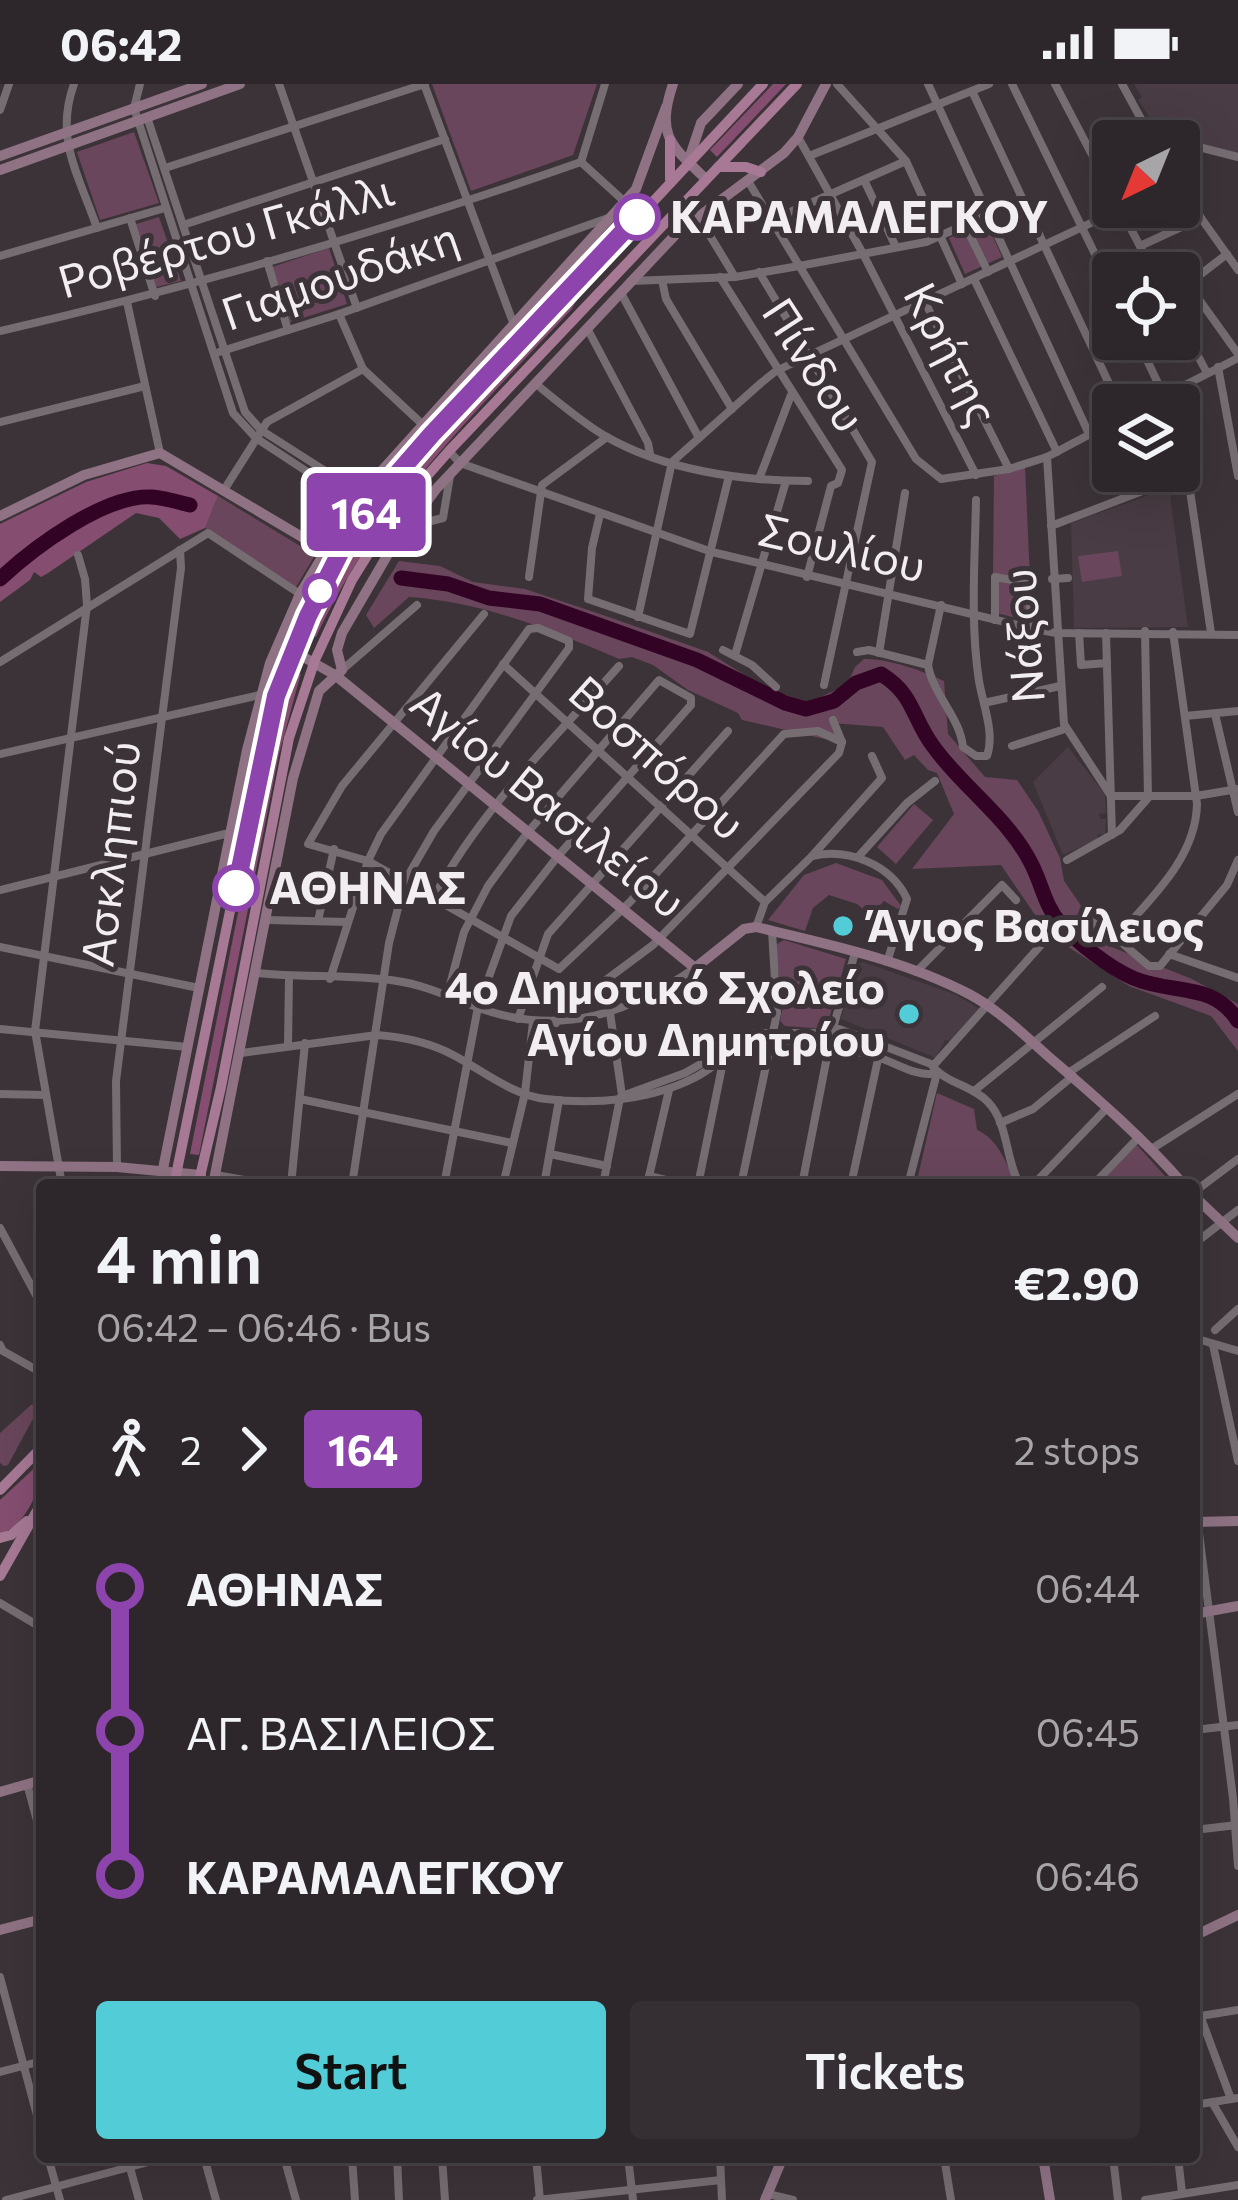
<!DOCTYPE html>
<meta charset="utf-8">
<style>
:root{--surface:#2d262a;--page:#352e32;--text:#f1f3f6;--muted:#a7a5a8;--line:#484347;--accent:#52ccd6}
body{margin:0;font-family:Commissioner,sans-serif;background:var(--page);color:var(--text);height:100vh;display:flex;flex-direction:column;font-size:45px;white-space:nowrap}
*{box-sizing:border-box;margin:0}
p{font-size:39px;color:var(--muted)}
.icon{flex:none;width:66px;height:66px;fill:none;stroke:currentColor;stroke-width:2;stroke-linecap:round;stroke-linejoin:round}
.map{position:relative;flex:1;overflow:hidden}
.panel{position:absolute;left:36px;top:1095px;width:1164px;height:984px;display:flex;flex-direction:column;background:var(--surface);border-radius:12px;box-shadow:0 12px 48px #0002,0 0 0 3px var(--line)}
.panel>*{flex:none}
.badge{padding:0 24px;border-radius:9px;font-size:42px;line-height:78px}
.needle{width:78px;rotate:223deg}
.buttons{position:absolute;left:1092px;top:36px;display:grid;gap:24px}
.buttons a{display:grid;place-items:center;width:108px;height:108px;border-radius:12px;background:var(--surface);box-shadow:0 12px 48px #0002,0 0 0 3px var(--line);font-size:60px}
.map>.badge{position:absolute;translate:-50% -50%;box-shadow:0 0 0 6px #fff}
.legs{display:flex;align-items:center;gap:18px;height:132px;padding:0 60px;font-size:39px}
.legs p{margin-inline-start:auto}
.headline{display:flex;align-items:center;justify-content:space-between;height:204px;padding:0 60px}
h1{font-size:66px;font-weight:600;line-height:90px}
.action{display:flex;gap:24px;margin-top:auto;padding:24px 60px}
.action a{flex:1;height:138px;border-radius:12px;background:var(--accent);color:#111;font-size:48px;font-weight:600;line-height:138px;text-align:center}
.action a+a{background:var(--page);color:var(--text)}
ul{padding:0 60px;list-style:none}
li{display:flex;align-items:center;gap:42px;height:144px;font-size:45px}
li i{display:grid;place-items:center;width:18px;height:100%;margin:0 15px;background:currentColor}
li i::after{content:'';width:30px;height:30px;margin:-15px;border:9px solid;border-radius:50%;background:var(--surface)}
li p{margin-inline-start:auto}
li:first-child i{background:linear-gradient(#0000 50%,currentColor 0)}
li:last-child i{background:linear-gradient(currentColor 50%,#0000 0)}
.status{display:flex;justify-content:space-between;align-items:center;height:84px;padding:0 60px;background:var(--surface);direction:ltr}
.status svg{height:33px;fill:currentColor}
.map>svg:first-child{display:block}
</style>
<div class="status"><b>06:42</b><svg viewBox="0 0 49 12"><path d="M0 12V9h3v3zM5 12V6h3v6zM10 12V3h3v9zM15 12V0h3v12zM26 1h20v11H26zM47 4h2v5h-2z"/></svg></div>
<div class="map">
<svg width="1238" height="2116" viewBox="0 0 1238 2116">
<rect width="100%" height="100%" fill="#3c3338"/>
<g fill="#493c44">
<polygon points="1134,0 1238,0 1238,70 1159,47 1138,16 1142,13"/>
<polygon points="1169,404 1188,543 1074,544 1071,439"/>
<polygon points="1068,663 1105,710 1106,729 1099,730 1100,735 1106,735 1105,751 1098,750 1096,756 1063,771 1033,698"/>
<polygon points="863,878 954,910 980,925 952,957 945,956 936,974 841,935 857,880"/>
</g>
<g fill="#69465b">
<polygon points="432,0 597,0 573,71 471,107"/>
<polygon points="134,48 159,119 100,136 77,68"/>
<polygon points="159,133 181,197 156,203 136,140"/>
<polygon points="986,137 1002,173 965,190 949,154"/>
<polygon points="329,164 347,220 290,238 272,183"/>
<polygon points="1025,383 1030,496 993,490 994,392"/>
<polygon points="218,412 315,471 296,503 205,444"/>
<polygon points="1118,467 1122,492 1082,498 1078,472"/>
<path d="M 399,477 L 440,482 L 473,498 L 525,505 L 606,532 L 708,568 L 762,602 L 807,619 L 847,601 L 855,583 L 864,575 C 886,574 924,587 944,597 L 948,650 L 985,693 L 1017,696 L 1038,727 L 1060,774 L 1064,797 L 1109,862 L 1192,895 L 1238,920 L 1238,967 L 1211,932 L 1129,902 L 1048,850 L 1001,781 L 912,785 L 954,730 L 937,689 L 928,686 L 914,671 L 905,676 L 883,643 L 832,639 L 835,649 L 832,654 L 825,655 L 742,636 L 738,629 L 688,606 L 653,581 L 632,573 L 619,575 C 551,546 484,518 409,513 L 374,544 L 366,531 Z"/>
<polygon points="998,496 1027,501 1026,536 996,529"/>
<polygon points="914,720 933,736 896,780 877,763"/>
<polygon points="836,779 882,796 901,822 898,825 884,817 870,831 857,820 829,811 813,824 805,847 768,836 804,791"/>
<polygon points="784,856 846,875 826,945 785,942 780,937 783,921 775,861"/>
<path d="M 937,1009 L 974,1025 L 977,1046 C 1000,1056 1006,1081 1017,1101 L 916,1101 Z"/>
<polygon points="1137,1061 1173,1101 1098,1101"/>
<polygon points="42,1318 8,1381 4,1382 0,1379 0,1349 31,1321"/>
</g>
<g fill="#854e70">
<polygon points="773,0 786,0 717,73 710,66"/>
<path d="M 593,189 L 571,226 C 474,330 377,422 316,553 L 310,550 L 347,471 L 406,388 Z"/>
<polygon points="147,379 166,382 218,412 205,444 180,455 159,434 136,429 48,489 41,493 34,488 30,496 0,518 0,440 86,398"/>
<polygon points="301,589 279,670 199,1071 190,1070 270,668 286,604"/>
<path d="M 42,1377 C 42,1403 27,1441 0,1450 L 0,1416 Z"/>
</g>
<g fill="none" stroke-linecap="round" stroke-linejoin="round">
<g stroke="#330325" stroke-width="15">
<path d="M 401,494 L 448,500 L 489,514 L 540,520 L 697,576 L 785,619 L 806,625 L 834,617 L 856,599 L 881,590 C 914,610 912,634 933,662 C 963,704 1009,734 1032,781 C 1042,801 1045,822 1060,839 C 1078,859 1108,883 1133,894 C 1172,911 1213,897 1238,937"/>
<path d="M 0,495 C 33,464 105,410 152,413 C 165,414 178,418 190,421"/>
</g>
<g stroke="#766d72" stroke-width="8">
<path d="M 74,0 C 54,56 79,91 97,144"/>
<polyline points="140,0 134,24 233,329 256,354 344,412 357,414"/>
<polyline points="279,0 357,224"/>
<polyline points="424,0 514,241"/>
<polyline points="837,0 906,77 962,200"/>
<polyline points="928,0 1089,350"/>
<polyline points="1012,0 1113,207"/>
<polyline points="1055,0 1113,111"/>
<polyline points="1122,0 1153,57"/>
<polyline points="972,7 1119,321"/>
<polyline points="0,26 9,0"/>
<polyline points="147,33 245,328 261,346 352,404 357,412"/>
<polyline points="1149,50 1177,57"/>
<polyline points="798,53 862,168 976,391"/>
<polyline points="1179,58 1238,73"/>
<polyline points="809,72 989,0"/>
<polyline points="581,78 605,0"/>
<polyline points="581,78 625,118"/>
<polyline points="165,84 425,0"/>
<polyline points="864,96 895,161"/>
<polyline points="748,97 916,375 941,395 1009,385 1047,373 1113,338"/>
<polyline points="1179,103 1238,186"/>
<polyline points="1120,124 1154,189"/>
<polyline points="698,132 735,193"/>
<polyline points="130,134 155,212"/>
<polyline points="772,136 906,77"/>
<polyline points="183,141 445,55"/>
<polyline points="965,141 988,188"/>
<polyline points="1140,162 1201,134"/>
<polyline points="1227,170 1188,200 1238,270"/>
<polyline points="0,172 165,124"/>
<polyline points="267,177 288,246"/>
<polyline points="759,188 872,378 824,601"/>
<polyline points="720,193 842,386 838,399 831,402 807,493"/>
<polyline points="974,195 1057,368"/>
<polyline points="662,196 666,215 732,325"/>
<polyline points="631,197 735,193 799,182 926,158 987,131"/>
<polyline points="621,209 699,354"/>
<polyline points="127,218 160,369"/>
<polyline points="925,218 1009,385"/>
<polyline points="339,230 363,285 421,339"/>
<polyline points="1179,236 1207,289"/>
<polyline points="587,244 648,359 650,370"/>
<path d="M 0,247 C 197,202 390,145 581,78"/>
<polyline points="1137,255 1164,312"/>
<polyline points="219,268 339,230 608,134"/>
<polyline points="1218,283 1238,392"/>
<path d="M 536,300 C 558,318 580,337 605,352 C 664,386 740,397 808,397"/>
<polyline points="1146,321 1238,274"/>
<polyline points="1179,332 1211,549"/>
<polyline points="0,338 145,302"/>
<polyline points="449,367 460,379 712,468 1030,544 1056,549 1238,551"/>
<polyline points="1047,373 1064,640 1111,712 1196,712 1238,705"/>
<polyline points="759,395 791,311"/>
<polyline points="224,406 267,338 363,285"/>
<polyline points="600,430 592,464 588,515 690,550 729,392"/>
<polyline points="1051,442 1187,390"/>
<polyline points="407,443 443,434 450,392"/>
<polyline points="529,493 542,401 607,353"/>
<polyline points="1052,495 1068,494"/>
<polyline points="484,530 342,702 308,760 368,777 559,885 629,819 784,650 818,647 842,658"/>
<polyline points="638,533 672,378 761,299 776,287 1125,123"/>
<polyline points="995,536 995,493 1030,499 1030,544"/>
<path d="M 1173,548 L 1197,720 C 1196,775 1149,816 1116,854 L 1149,882 L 1160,882 L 1227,801 L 1238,776"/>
<polyline points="1079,549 1081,581 1107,579"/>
<polyline points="1106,549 1112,751"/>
<polyline points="723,566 752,581 776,603"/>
<path d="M 857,568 L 869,566 L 928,581 C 933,611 960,633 963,663 L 976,672 L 987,672 C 995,649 983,621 979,597 C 970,539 975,475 976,416"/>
<polyline points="879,569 905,409"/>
<polyline points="735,571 786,397"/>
<polyline points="0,578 208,449 300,510"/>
<polyline points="503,580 765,818"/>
<polyline points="928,581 941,521"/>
<polyline points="342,586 417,521"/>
<polyline points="984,619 1060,602"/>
<polyline points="1215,630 1238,728"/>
<polyline points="1185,632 1238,627"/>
<polyline points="1012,662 1065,645"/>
<polyline points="0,670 260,611"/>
<polyline points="812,772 882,694 872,672"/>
<polyline points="858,773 907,719 935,697"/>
<polyline points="1067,776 1120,746 1148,714 1145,547"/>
<polyline points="0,806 229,749"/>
<path d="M 434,813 C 480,726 554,655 619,582"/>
<polyline points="267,836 348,838"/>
<polyline points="318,837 334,765"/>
<polyline points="1091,837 1116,854"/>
<path d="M 756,843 L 765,818 L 812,772 C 848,764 891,780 907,815 L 887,878"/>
<polyline points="0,863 199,904"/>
<polyline points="1169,870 1238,894"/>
<polyline points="916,888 1002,801 1016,816"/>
<path d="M 257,889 C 303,894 351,890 397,897 C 426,901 456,916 485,926 C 563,952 629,929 695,884"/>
<polyline points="330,895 368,777 381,750 529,545 538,544 569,557 569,564 434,747 405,797 389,859 352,1101"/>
<polyline points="610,929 622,1011"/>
<polyline points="518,935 548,850 728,647"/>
<polyline points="556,939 559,931 653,861 839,669 842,658 833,636"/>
<polyline points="0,945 188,963"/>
<polyline points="288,961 289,893"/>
<path d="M 241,969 L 377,951 C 403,953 432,959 455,972 C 483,987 514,1012 546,1015 C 595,1021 652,1016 696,993 C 717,982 736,960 760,957 C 797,953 841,963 877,973 C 897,979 917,994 937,989"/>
<polyline points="933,982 1040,862"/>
<polyline points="1068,989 1155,932"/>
<polyline points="974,1007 1102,903"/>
<polyline points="0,1010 46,1011"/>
<path d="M 622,1012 L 685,989 L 755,949 L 823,949 L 839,945 L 931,980 C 944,999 972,1001 988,1018 C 1009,1040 1005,1076 1020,1101"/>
<polyline points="300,1015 512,1059"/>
<polyline points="1000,1039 1033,1025 1073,992"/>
<polyline points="1153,1064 1238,1010"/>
<polyline points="550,1070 607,1082"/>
<polyline points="117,1083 116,997 181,484 180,466"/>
<polyline points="216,1091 272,1101"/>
<polyline points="649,1092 687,1101"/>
<polyline points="62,1101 35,947 87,521 85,495 78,471"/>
<polyline points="291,1101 305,959"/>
<polyline points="444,1101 478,923 511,832 558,772 691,621 691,614 659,596 528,748 488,802 464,848 447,912"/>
<polyline points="503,1101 525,1009 533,938"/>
<polyline points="544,1101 559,1016"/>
<polyline points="603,1101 620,1014"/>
<polyline points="647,1101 669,1006"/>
<polyline points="698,1101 723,978"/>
<polyline points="741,1101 777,929 772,847"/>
<polyline points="802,1101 832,947 855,869"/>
<polyline points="851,1101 881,961"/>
<polyline points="908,1101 937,989"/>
<polyline points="1033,1101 1107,1024"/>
<polyline points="1093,1101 1139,1053"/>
<polyline points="1194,1108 1238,1075"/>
<polyline points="0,1144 42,1222"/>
<polyline points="1194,1160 1238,1126"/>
<polyline points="1215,1246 1238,1225"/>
<polyline points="1194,1254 1238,1267"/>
<polyline points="0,1261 3,1267 42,1289"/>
<polyline points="1213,1261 1238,1377"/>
<polyline points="1194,1410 1233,1714 1238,1782"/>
<polyline points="0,1519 42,1544"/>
<polyline points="1194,1646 1238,1641"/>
<polyline points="27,1700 42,1755"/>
<polyline points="1194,1746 1237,1741"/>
<polyline points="0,1893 42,2050"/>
<polyline points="1194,1915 1231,2015"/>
<polyline points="1194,1933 1238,1926"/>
<polyline points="0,1988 42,1977"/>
<polyline points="1212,2018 1238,2063"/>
<polyline points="1194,2021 1238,2014"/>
<polyline points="48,2073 60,2116"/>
<polyline points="127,2073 139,2116"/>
<polyline points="204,2073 216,2116"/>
<polyline points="284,2073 296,2116"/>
<polyline points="352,2073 355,2116"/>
<polyline points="397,2073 399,2116"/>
<polyline points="442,2073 445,2116"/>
<polyline points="536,2073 540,2116"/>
<polyline points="628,2073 633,2116"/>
<polyline points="720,2073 722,2116"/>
<polyline points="944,2073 951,2116"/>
<polyline points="1113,2073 1118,2116"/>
<polyline points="1178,2073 1182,2109"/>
<polyline points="768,2110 793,2116"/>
<polyline points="6,2116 167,2073"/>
<polyline points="537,2116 721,2096"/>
<polyline points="1145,2116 1238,2101"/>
</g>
<g stroke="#8f7384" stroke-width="10">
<path d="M 673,0 C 656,51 670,61 706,95"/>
<polyline points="0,72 202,0"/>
<polyline points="688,78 701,39 738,0"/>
<polyline points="0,86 240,0"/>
<polyline points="0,432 84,391 160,369 324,466"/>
<path d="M 293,567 L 335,591 L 695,884 L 744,845 L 756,843 C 827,860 904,876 969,910 C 999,926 1024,951 1049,973 C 1097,1014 1143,1054 1184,1101"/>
<polyline points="0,1082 117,1083 201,1091"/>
<polyline points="163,1085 247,666 270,579 300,510 357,414 636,105 666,23"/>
<polyline points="213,1101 293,694 319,607 342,586 337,566 342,549 391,465 437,404 678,148 784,69 798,53 826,0"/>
<polyline points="1194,1112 1238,1154"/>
<polyline points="1194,1438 1238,1437"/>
<polyline points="1194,1530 1238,1522"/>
<polyline points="0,1708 42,1696"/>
<polyline points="0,1846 42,1835"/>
<polyline points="1194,1852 1238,1831"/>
<polyline points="1043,2073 1050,2116"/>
<polyline points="765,2116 783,2073"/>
</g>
<g stroke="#a77995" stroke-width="10">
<polyline points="718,83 746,83 761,88"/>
<polyline points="670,95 670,56"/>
<polyline points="383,445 406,444"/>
<polyline points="174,1101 267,646 280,599 308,532 345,459 377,413 763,0"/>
<polyline points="198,1101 221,1003 289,654 315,576 352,496 391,433 449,367 797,0"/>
<polyline points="0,1406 42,1363"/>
<polyline points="0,1454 11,1451 27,1437"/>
<polyline points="0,1492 42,1418"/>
</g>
</g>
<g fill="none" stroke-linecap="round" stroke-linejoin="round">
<defs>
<polyline id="line-1" points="236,804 276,612 308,532 345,459 377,413 432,350 637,133"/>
</defs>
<use href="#line-1" stroke="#fff" stroke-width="27"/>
<use href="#line-1" stroke="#8e44ad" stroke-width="18"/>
</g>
<g fill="#fff" stroke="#8e44ad" stroke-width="6">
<circle cx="637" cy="133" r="21"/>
<circle cx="320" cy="507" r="15"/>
<circle cx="236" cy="804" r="21"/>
</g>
<g fill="#52ccd6" stroke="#3c3338" stroke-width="4.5">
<circle cx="843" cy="842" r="12"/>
<circle cx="909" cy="930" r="12"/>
</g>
<g text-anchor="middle" stroke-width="10" stroke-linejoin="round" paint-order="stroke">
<g font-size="45" font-weight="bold" fill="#f2edf0" stroke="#3c3338" text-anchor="start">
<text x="670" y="149">ΚΑΡΑΜΑΛΕΓΚΟΥ</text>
<text x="269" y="820">ΑΘΗΝΑΣ</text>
</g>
<g font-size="45" fill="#f2edf0" stroke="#3c3338">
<text transform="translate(226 152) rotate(-16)" y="16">Ροβέρτου Γκάλλι</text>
<text transform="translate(340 192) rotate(-19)" y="16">Γιαμουδάκη</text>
<text transform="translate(951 270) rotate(63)" y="16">Κρήτης</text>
<text transform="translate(814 281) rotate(57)" y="16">Πίνδου</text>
<text transform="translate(842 464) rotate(13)" y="16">Σουλίου</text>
<text transform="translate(1024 552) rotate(-94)" y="16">Νάξου</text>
<text transform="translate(657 674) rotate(42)" y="16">Βοσπόρου</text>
<text transform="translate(548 718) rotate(39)" y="16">Αγίου Βασιλείου</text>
<text transform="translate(111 770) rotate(-83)" y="16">Ασκληπιού</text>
</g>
<g font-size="45" font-weight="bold" fill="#f2edf0" stroke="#3c3338" text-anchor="start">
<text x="867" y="858">Άγιος Βασίλειος</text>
<text x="885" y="920" text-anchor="end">4ο Δημοτικό Σχολείο<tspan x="885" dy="52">Αγίου Δημητρίου</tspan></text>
</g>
</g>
</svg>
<div class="buttons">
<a><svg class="needle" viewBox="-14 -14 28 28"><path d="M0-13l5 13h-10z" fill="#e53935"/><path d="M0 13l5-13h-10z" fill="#a7a5a8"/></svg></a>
<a><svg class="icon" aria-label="locate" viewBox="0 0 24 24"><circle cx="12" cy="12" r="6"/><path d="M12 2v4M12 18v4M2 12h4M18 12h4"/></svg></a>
<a><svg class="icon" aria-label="layers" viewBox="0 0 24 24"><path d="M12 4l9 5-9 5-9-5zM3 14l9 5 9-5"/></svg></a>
</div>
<b class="badge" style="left:366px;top:428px;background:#8e44ad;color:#fff">164</b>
<section class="panel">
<div class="headline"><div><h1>4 min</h1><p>06:42 – 06:46 · Bus</p></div><b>€2.90</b></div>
<div class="legs"><svg class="icon" aria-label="walk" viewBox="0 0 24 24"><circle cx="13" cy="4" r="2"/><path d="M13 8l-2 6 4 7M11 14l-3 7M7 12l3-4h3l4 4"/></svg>2<svg class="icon" aria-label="forward" viewBox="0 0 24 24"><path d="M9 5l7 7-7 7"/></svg><b class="badge" style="background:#8e44ad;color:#fff">164</b><p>2 stops</p></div>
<ul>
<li><i style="color:#8e44ad"></i><b>ΑΘΗΝΑΣ</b><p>06:44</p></li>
<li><i style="color:#8e44ad"></i><span>ΑΓ. ΒΑΣΙΛΕΙΟΣ</span><p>06:45</p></li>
<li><i style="color:#8e44ad"></i><b>ΚΑΡΑΜΑΛΕΓΚΟΥ</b><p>06:46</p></li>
</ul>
<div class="action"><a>Start</a><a>Tickets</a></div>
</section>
</div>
